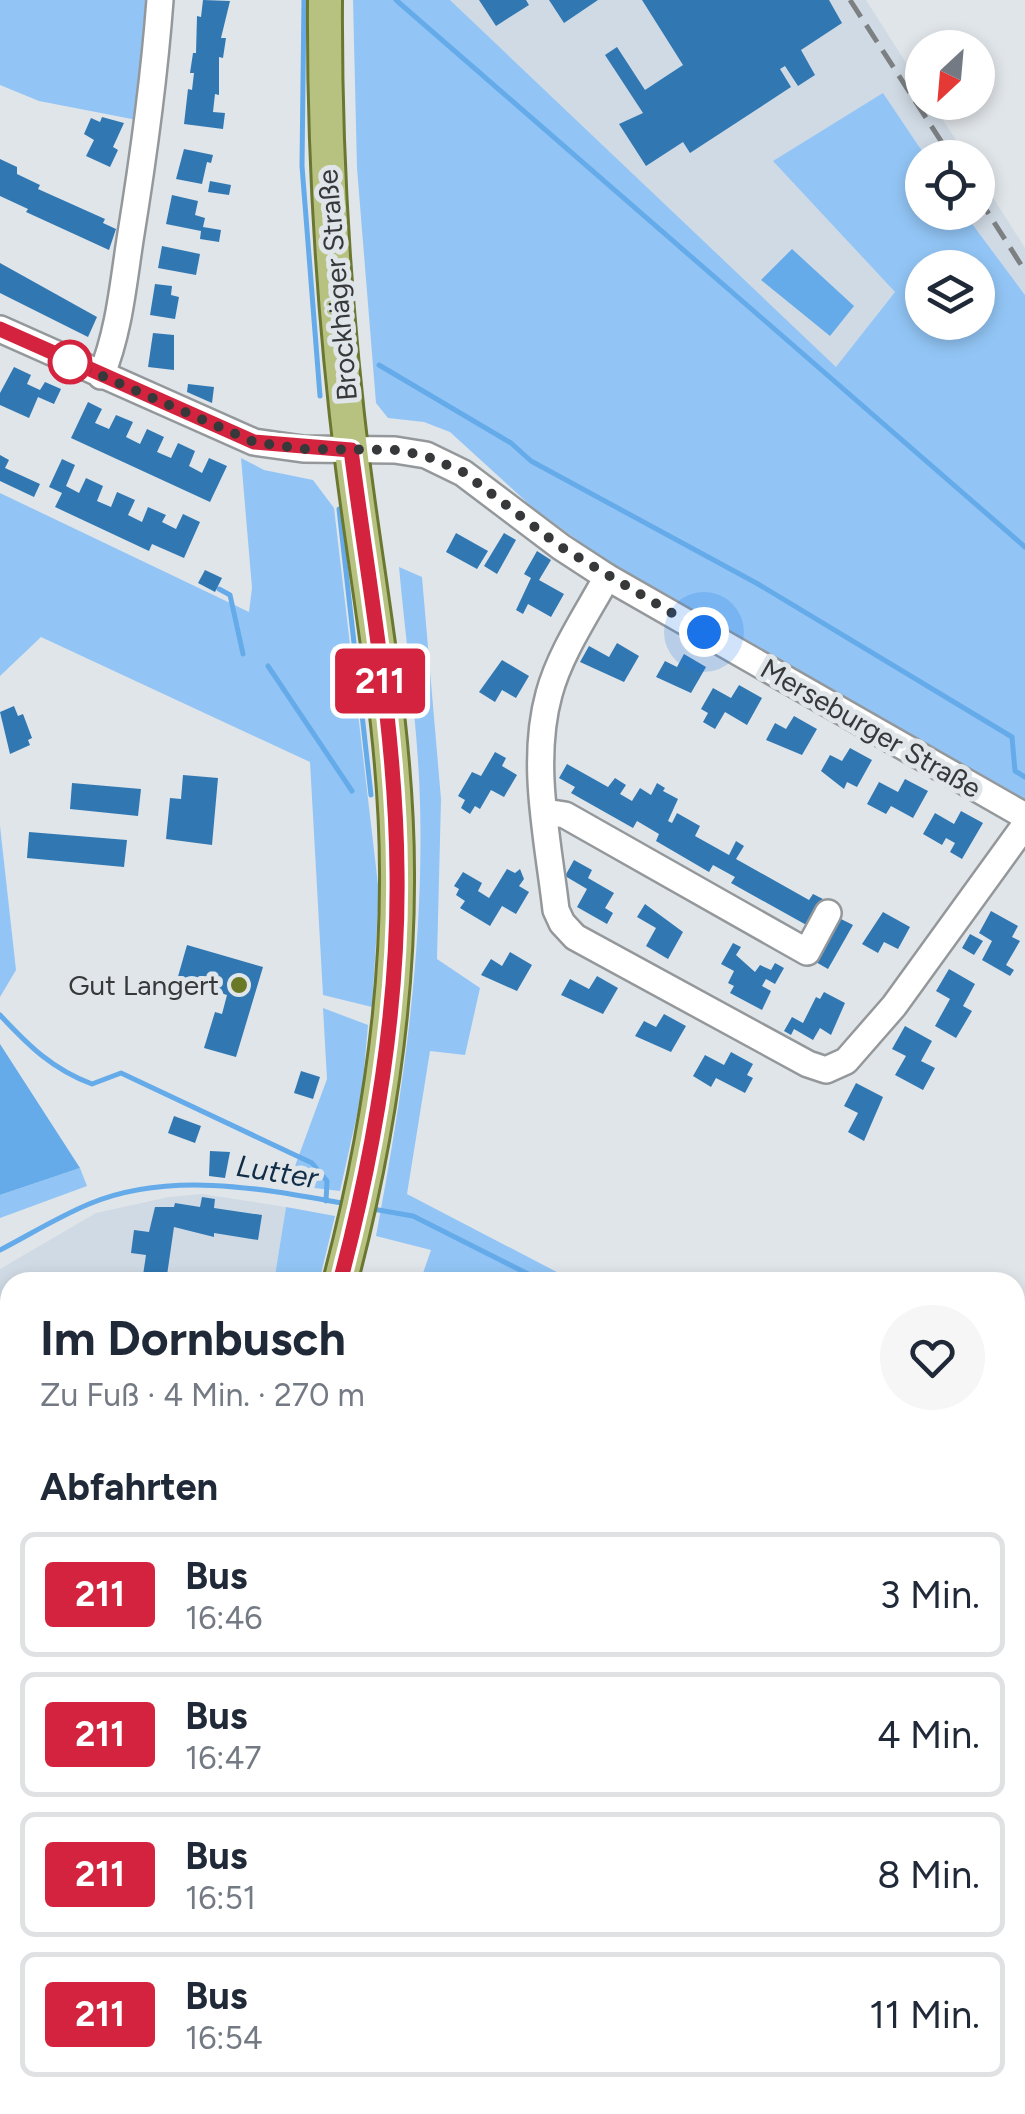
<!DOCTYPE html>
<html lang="de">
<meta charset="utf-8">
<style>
:root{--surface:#fff;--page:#f6f6f7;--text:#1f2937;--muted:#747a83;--line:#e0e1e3}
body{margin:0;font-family:Figtree,sans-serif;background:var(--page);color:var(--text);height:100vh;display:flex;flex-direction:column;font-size:38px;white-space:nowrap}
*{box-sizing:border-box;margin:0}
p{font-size:32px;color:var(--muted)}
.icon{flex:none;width:55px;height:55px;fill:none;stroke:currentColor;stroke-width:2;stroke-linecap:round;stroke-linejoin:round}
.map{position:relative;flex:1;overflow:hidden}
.panel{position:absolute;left:0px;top:1272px;width:1025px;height:842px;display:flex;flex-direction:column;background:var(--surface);border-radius:30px 30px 0 0;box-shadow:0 5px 15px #0003}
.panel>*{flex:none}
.badge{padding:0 20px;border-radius:8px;font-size:35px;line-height:65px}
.needle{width:65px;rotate:206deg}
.controls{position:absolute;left:905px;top:30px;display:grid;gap:20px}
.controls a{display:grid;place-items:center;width:90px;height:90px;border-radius:50%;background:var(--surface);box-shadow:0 5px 15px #0003;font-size:50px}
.you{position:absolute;width:50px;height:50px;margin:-25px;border:8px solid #fff;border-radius:50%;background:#1a73e8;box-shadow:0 0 0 15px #1a73e833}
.map>.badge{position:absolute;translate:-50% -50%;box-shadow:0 0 0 5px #fff}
h2{padding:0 40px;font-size:38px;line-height:90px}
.round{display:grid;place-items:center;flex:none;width:105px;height:105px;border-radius:52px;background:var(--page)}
.headline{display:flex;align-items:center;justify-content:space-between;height:170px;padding:0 40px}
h1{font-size:48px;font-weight:700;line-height:75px}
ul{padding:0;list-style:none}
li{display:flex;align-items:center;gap:30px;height:125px;margin:0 20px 15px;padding:0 20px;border:5px solid var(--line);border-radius:15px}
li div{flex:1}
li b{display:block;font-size:38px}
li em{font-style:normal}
li .badge{min-width:110px;font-weight:700;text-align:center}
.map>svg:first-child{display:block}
</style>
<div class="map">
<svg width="1025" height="2114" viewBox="0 0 1025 2114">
<rect width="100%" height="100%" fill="#e0e5e9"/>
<g fill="#d0dae4">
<polygon points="450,0 866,0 922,88 922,102 932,103 967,157 926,157 883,94 774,161 895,292 836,368"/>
<polygon points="978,174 1025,248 1025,295 964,213 978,212"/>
<polygon points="202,1194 286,1207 274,1282 10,1282 10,1507 0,1503 0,1269 96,1213 169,1197"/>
</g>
<g fill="#92c5f5" fill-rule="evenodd">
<polygon points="0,0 147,0 137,120 39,101 0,85"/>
<path d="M 353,0 L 450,0 L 836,367 L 895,292 L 773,161 L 883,93 L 926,157 L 922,158 L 922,212 L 964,213 L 1025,295 L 1025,802 L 611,565 L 531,506 L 450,432 L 424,422 L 388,418 L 376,403 L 357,168 ZM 922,268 L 978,268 L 978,322 L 922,322 Z"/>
<polygon points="241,458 264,470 313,480 334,508 379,893 372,1007 323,995 310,762 41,637 0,676 0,493 249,612 252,588"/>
<path d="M 399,567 L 422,577 L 441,799 L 437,959 L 480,988 L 465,1055 L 430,1051 L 407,1194 L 576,1282 L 420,1282 L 431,1250 L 376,1236 C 403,1093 424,949 420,803 C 418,725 406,645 399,567 Z"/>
<polygon points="0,826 16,970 0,997"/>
<polygon points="323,1008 368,1025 362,1092 340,1191 288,1185 327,1079"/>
<polygon points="80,1168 87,1186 0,1218 0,1195"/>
<polygon points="286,1207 335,1216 319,1282 274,1282"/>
<polygon points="1015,1529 1025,1538 1025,1699 1015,1685"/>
<polygon points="0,1931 10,1936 10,2085 0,2113"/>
<polygon points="1015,2086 1025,2088 1025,2114 860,2114 861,2105 1015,2105"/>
</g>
<g fill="#65abea">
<polygon points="792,249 854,306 830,336 761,280"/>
<polygon points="0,1044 80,1168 0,1195"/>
</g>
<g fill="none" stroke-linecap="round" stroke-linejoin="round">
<g stroke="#65abea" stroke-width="5">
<polyline points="304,0 302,166 320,396"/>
<polyline points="396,0 1025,547"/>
<polyline points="379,365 511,443 531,461 758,584 1012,737 1015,771 1025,777"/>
<polyline points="339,509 371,795"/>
<polyline points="219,589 230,595 243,654"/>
<polyline points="268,666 352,791"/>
<path d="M 0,1015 C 29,1046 52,1069 92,1084 L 121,1073 L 312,1163 L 327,1181 L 326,1201"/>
<polyline points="367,1208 413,1216 544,1282"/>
<path d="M 0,1250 C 29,1235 58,1217 89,1204 C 170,1170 264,1189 347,1204"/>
<polyline points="1015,1616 1025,1630"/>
<polyline points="1015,1811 1025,1818"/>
<polyline points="572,2105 648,2114"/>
</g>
</g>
<g fill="#3178b3">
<polygon points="203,0 230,1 221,38 226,38 223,58 219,57 219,95 215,94 213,112 225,113 223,129 184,124 188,89 192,90 194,73 190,73 193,53 196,53 197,16 201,17"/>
<polygon points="479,0 526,0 529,5 496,26"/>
<polygon points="549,0 598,0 564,23"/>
<polygon points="642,0 829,0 842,23 801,50 815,75 798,86 785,66 780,69 791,87 690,153 683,142 646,166 619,124 643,113 605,55 617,47 645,90 683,65"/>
<polygon points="102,117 124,123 113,147 118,150 110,167 86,156 94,140 84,134 91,118 100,122"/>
<polygon points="184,149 213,155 211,163 207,162 202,184 176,179"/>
<polygon points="0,159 17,167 17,174 40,185 38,189 105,219 103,223 116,229 109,250 26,212 28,209 0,196"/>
<polygon points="210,181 231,185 229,195 208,192"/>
<polygon points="172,195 198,201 195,215 205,218 203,227 221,230 219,242 200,239 201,231 166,224"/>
<polygon points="162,246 200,254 196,275 158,268"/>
<polygon points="0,263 97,317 88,337 0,293"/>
<polygon points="155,284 172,286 171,295 179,297 175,319 150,315"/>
<polygon points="153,333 174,335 174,370 148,367"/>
<polygon points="14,367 31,375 27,384 40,390 45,382 61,389 54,404 38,397 29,418 0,405 0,393"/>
<polygon points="188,384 214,387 212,403 187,392"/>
<polygon points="88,402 102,409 95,423 109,429 116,415 133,422 126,437 140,444 147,429 164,437 157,452 171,458 178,443 195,451 189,466 202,473 209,458 227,466 210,502 71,438"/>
<polygon points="0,455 9,460 5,468 40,484 34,497 0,481"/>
<polygon points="62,459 75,465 66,486 79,493 86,478 103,486 97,501 111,507 117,492 135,500 128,515 142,522 148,507 166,515 162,522 176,529 183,514 200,522 184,558 152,544 149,551 55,507 62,493 49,487"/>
<polygon points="456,533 488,551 477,569 446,552"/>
<polygon points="504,533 516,540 497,574 484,566"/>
<polygon points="537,551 551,560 539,580 564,594 551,617 528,604 523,614 516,610 531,578 524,574"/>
<polygon points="205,570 222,578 215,592 198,583"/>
<polygon points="617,643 639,656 624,682 580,662 589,646 609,657"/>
<polygon points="684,654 706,667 691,693 656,677 665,661 677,667"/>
<polygon points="502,660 529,676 516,698 502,690 495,702 479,692"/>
<polygon points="739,685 762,698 747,725 725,712 715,729 703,722 708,713 701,709 713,688 731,698"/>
<polygon points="14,706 18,716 23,714 32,738 28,740 30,745 10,754 0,712"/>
<polygon points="794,716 817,729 802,755 766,740 775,723 786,729"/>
<polygon points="850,748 872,760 857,787 847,782 844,789 821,771 830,755 842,761"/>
<polygon points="495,752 506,758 502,766 517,775 504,797 491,790 480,809 475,806 470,814 461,808 465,800 458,796 472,772 481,776"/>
<polygon points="567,764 608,787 615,778 626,785 620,794 632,801 640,788 651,795 657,783 665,788 663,791 678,799 668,821 672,823 677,813 700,826 695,836 729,855 736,841 744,846 736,859 809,900 813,894 823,899 810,927 731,883 735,877 713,865 709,872 656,841 659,834 637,821 633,828 571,793 575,787 559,778"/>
<polygon points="183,775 218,778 212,845 166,839 170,798 181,799"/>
<polygon points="905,779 928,791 913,818 891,806 886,814 867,804 879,782 898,792"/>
<polygon points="72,783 141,789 138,816 70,809"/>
<polygon points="961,811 983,823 962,859 950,852 955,843 946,838 942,845 923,834 935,813 954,824"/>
<polygon points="29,832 127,840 124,867 27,858"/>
<polygon points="574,860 592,870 588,878 614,893 605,908 613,913 607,924 577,907 587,889 565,876"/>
<polygon points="507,869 515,873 520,869 524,879 519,886 529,892 516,914 502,906 490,926 460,908 465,901 456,895 459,889 454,886 463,872 482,883 478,891 489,898"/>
<polygon points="645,904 683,932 668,959 646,946 656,928 637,917"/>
<polygon points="991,911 1018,926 1012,937 1020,941 1006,965 1014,970 1010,976 982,960 992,941 979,933"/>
<polygon points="883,912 910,927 898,949 884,942 878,953 862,944"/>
<polygon points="839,918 853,925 828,969 814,961"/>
<polygon points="970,934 983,941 974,955 962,948"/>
<polygon points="733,943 741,947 736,955 755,972 760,965 771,970 775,963 784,968 775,984 766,979 762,986 771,991 762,1010 730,993 734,986 728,983 734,971 721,964"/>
<polygon points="187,945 263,967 236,1057 204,1048 215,1012 222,1014 227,995 177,980"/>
<polygon points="510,952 532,965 517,991 481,975 491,959 502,966"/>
<polygon points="949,969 975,984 963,1006 972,1011 956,1038 935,1026 950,999 936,991"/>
<polygon points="597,976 618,988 603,1014 561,995 570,979 589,989"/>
<polygon points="824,992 845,1003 831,1035 820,1028 813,1040 794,1029 791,1035 784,1031 792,1017 803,1023 816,997 820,999"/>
<polygon points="664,1014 686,1026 671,1052 635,1036 644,1021 656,1027"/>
<polygon points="905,1026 932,1041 921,1061 935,1068 923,1090 895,1075 906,1056 892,1049"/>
<polygon points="731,1052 753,1064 747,1075 753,1078 745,1093 716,1078 711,1087 693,1076 705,1055 724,1065"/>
<polygon points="301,1071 320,1077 313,1099 294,1093"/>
<polygon points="856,1083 883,1097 864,1141 848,1132 858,1113 844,1106"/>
<polygon points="174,1116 201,1126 195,1143 168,1133"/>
<polygon points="210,1151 230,1152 225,1178 209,1176"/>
<polygon points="202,1197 215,1199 214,1208 262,1215 258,1240 214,1233 214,1237 174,1227 166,1282 142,1282 146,1255 131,1253 134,1230 149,1232 155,1207 174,1207 175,1203 200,1207"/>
<polygon points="10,1306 10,1373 0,1366 6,1309"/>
<polygon points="0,1443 10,1447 10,1490 0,1486"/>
</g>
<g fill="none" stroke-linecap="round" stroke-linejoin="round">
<defs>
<g id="minor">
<polyline points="0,329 254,442 303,449 395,450 426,455 463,473 561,547 607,577 1025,816"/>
<path d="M 101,376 C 119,332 123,286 130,240 C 143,160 154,81 160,0"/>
<path d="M 607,577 C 587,614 560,653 549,694 C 530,763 548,840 556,910 L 562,923 L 575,937 L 808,1064 L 826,1070 L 846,1061 L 894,1006 L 1025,825"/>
<polyline points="545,812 565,815 807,952 828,913"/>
</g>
<g id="major">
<path d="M 325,0 C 324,156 334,312 353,467 C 370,601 397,737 397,872 C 398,1011 375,1149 340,1282"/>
<polyline points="20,2114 23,2105"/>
</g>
</defs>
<use href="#minor" stroke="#94989b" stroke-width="30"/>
<use href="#major" stroke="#6b7731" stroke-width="38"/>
<use href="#minor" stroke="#fff" stroke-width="25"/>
<use href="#major" stroke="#b7c280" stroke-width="32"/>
<g stroke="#7d8082" stroke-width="5" stroke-dasharray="20 10" stroke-linecap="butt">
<polyline points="850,0 952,158"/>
<polyline points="978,197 1025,271"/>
</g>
</g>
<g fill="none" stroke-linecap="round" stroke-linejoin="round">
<defs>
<path id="line" d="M 0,329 L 254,442 L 351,450 C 369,589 396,731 397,871 C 399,1010 375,1149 340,1282"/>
</defs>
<use href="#line" stroke="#fff" stroke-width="22"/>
<use href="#line" stroke="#d4233e" stroke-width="15"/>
<polyline stroke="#363839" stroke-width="10" stroke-dasharray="0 18" points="70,362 254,442 303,449 396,450 426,456 463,472 561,547 704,632"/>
</g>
<circle fill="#fff" stroke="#d4233e" stroke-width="5" cx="70" cy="362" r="20"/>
<circle fill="#6a7926" stroke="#e0e5e9" stroke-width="4" cx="239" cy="985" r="10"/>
<g text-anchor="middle" stroke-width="10" stroke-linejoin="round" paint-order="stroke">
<g font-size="28" fill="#363839" stroke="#e0e5e9">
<text transform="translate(337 285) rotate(-95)" y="10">Brockhäger Straße</text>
<text transform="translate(871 728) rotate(30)" y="10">Merseburger Straße</text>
</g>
<g font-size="28" fill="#363839" stroke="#e0e5e9" text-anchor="end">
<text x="219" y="995">Gut Langert</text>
</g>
<g font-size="30" font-style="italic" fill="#0f2d46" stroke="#e0e5e9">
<text transform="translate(277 1172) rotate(9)" y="10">Lutter</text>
</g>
</g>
</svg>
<div class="controls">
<a><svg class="needle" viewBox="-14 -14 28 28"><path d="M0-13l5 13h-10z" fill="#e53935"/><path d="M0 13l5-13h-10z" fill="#747a83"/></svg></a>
<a><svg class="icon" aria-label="locate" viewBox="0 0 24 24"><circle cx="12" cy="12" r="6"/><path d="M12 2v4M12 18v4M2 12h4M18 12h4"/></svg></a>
<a><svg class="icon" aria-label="layers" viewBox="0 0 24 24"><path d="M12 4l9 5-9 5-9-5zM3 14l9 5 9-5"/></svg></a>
</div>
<div class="you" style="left:704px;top:632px"></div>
<b class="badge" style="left:380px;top:681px;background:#d4233e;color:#fff">211</b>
<section class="panel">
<div class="headline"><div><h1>Im Dornbusch</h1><p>Zu Fuß · 4 Min. · 270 m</p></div><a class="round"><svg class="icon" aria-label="heart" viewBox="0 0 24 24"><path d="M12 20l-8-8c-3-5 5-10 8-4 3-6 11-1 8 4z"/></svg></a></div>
<h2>Abfahrten</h2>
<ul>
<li><span class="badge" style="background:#d4233e;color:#fff">211</span><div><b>Bus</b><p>16:46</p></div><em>3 Min.</em></li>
<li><span class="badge" style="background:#d4233e;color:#fff">211</span><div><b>Bus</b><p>16:47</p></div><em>4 Min.</em></li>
<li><span class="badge" style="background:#d4233e;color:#fff">211</span><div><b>Bus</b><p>16:51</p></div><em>8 Min.</em></li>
<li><span class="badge" style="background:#d4233e;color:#fff">211</span><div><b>Bus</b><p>16:54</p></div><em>11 Min.</em></li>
</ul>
</section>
</div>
